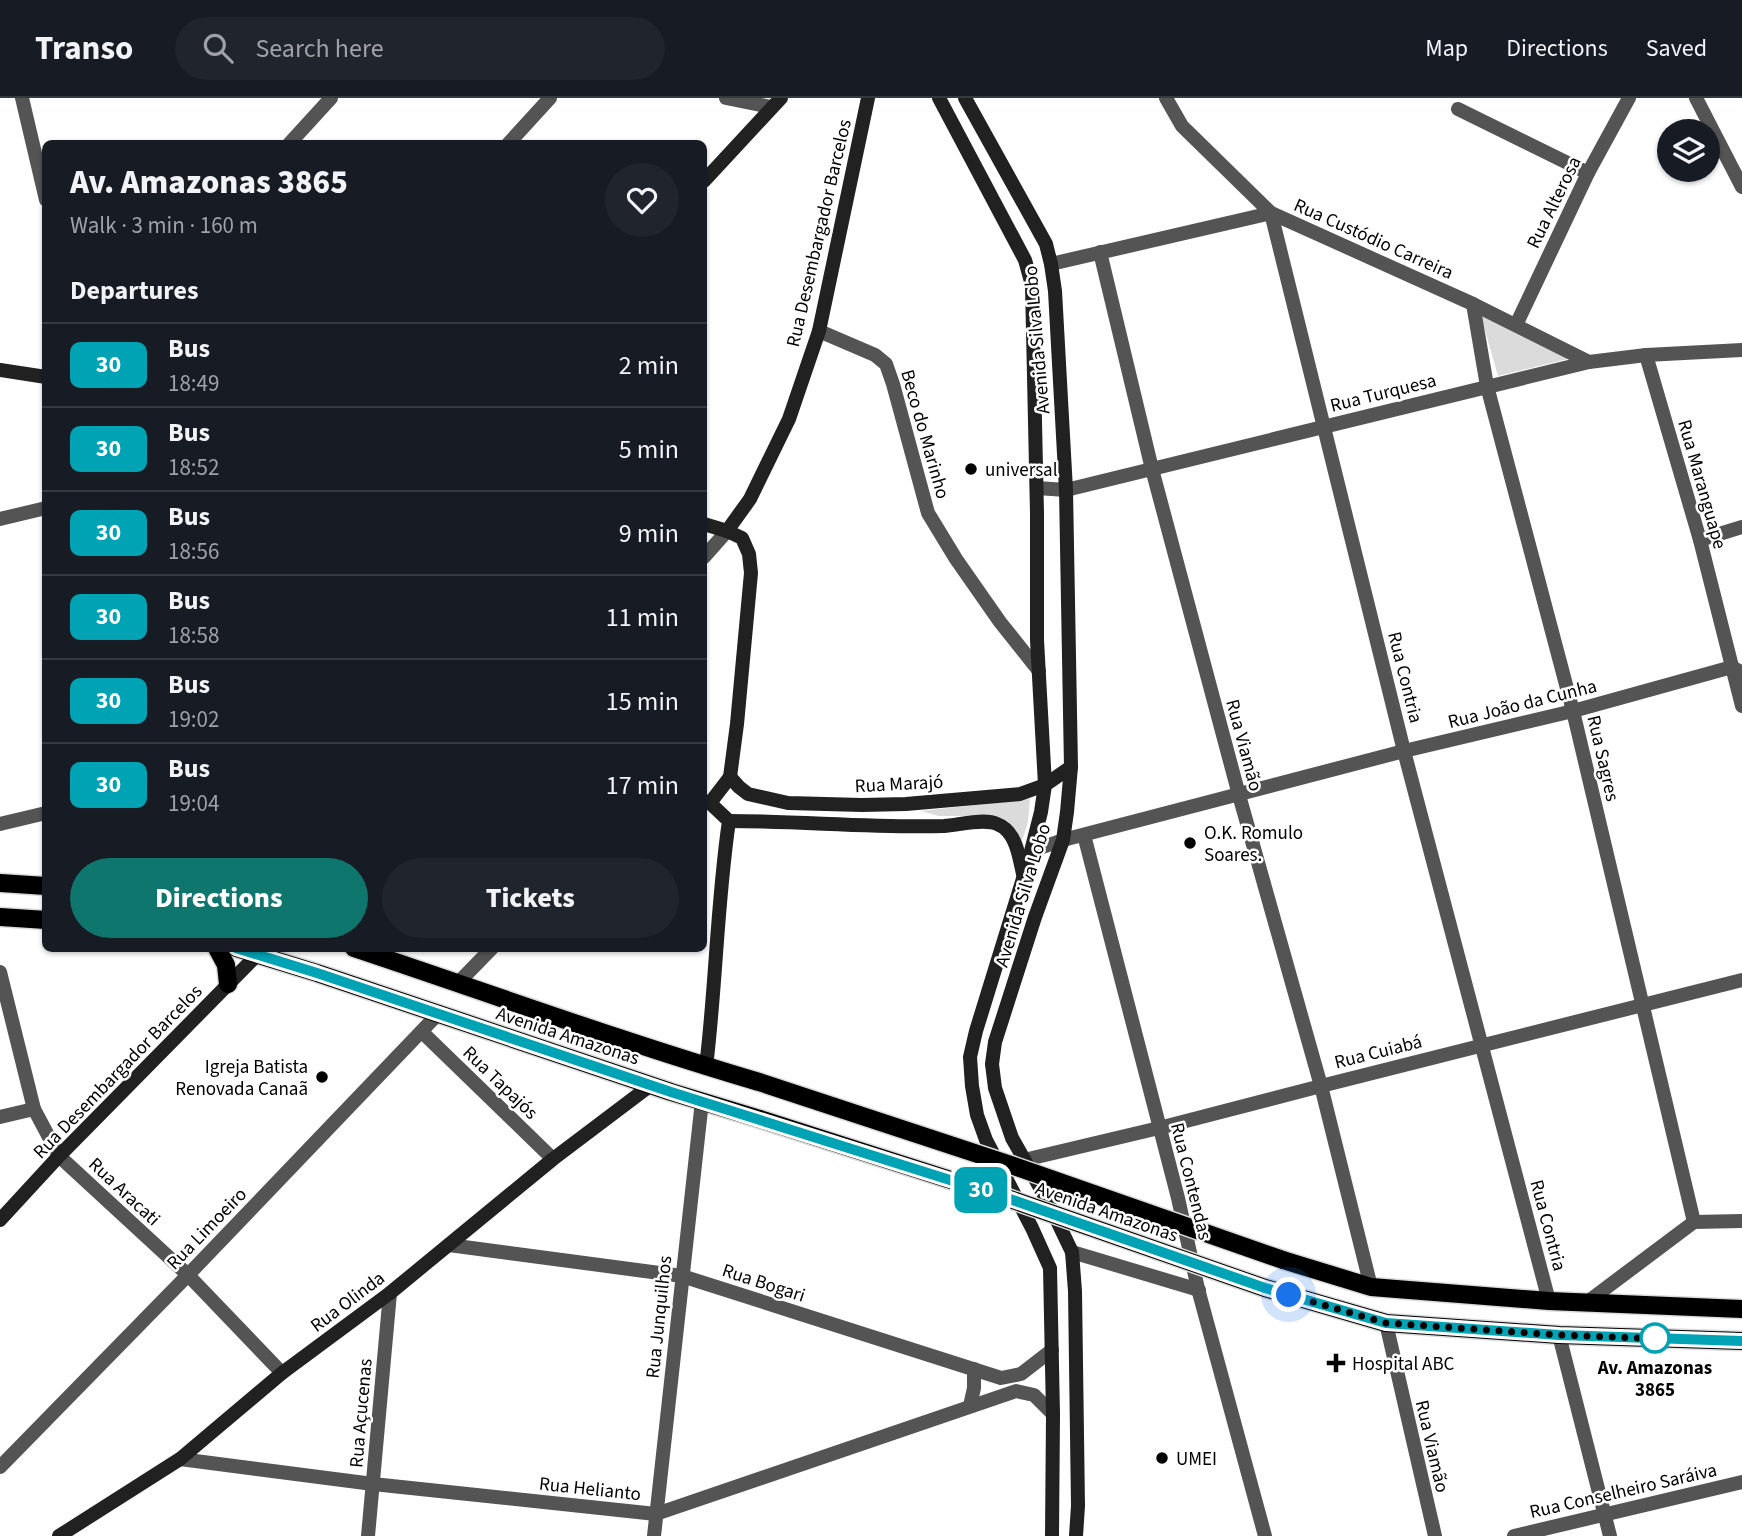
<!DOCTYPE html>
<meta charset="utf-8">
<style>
:root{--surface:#171b24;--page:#20242c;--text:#f1f3f6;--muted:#9ea1a6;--line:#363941;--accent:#0f766e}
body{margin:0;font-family:"Source Sans 3",sans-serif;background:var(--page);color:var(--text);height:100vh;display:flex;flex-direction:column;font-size:26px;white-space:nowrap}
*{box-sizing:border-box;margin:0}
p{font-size:23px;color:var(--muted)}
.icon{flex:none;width:38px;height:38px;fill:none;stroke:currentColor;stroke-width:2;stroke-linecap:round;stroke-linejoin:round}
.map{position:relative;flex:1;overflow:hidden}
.sheet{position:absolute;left:42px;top:42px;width:665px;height:812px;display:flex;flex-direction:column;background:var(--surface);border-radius:10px;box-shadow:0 2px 5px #0004}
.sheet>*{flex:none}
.badge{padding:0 14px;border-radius:10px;font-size:24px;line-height:46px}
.buttons{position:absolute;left:1657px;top:21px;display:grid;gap:14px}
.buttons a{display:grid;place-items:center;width:63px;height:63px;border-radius:50%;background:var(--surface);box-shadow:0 2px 5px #0004;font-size:35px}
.you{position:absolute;width:35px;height:35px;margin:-18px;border:5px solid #fff;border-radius:50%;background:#1a73e8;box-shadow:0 0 0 10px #1a73e833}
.map>.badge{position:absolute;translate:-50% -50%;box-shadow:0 0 0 4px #fff}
h2{padding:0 28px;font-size:26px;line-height:63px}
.round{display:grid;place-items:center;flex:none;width:74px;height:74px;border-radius:37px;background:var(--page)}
.summary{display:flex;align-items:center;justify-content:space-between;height:119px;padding:0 28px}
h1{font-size:33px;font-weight:800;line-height:52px}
.action{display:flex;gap:14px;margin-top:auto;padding:14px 28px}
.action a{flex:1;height:80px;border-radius:42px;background:var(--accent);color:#fff;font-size:28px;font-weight:800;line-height:80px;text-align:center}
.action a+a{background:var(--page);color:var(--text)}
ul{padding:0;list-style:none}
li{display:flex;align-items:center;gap:21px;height:84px;padding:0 28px;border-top:2px solid var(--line)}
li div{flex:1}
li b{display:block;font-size:26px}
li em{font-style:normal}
li .badge{min-width:77px;font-weight:700;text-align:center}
header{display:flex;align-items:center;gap:42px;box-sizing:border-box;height:98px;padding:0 35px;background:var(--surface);border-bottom:2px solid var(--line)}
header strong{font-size:33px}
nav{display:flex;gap:38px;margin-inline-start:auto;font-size:24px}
.search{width:490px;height:63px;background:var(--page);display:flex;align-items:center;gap:18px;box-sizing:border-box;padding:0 24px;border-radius:38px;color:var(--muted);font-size:26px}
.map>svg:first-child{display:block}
</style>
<header>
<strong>Transo</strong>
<div class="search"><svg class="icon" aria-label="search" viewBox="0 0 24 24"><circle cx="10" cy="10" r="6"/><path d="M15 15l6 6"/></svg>Search here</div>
<nav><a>Map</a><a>Directions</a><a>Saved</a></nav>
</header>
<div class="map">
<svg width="1742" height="1438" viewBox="0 0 1742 1438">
<rect width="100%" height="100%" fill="#fff"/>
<g fill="#dbdbdb">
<polygon points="1480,215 1572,260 1498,278"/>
<polygon points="1030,701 1028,724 1022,743 1014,731 964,718 939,718 921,713"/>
</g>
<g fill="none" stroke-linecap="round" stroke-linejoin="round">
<defs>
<g id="primary">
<polyline points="0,785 46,788"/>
<polyline points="0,819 46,822"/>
<polyline points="217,850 226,867 228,886"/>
<polyline points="236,850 317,875 671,994 760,1021"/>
<path d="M 354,850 C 489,895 623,944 759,984"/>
<polyline points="1283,1162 1371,1189 1549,1203 1742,1211"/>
<polyline points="1265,1190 1386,1225 1559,1237 1742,1243"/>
</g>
</defs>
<use href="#primary" stroke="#dbdbdb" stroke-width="21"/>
<g stroke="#545454" stroke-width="14">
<polyline points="22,0 46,102"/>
<polyline points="726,0 771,9"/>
<polyline points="1166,0 1182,28 1271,115 1404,653 1549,1203"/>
<polyline points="1696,0 1742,89"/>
<polyline points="1458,11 1588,75"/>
<polyline points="289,46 331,0"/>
<polyline points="508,46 550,0"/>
<polyline points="1100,154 1152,371 1239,697 1321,988 1371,1189"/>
<polyline points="1051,166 1271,115 1473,206 1589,264"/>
<polyline points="1473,206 1487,288 1573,613 1694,1124"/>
<polyline points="1516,227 1588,75 1629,0"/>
<polyline points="819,233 875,257 886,266 893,286 928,415 956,461 1000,524 1039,573"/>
<polyline points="1646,257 1700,442 1742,608"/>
<polyline points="1037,390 1066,392 1589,264 1646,257 1742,252"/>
<polyline points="0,421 46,410"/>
<polyline points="1700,442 1742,429"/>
<polyline points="704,459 727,433"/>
<polyline points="0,726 46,715"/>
<polyline points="1084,737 1178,1100 1198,1191 1265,1438"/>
<polyline points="1029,761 1040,750 1063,742 1404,653 1573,613 1732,569 1742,575"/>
<polyline points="0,874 34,1011 59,1058 188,1177 282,1275"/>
<polyline points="458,885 492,850"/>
<polyline points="422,934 553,1061"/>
<polyline points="0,1019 34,1011"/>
<polyline points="1024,1062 1159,1030 1321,988 1742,882"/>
<polyline points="449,1147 682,1178 1001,1280 1021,1276 1052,1252"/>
<polyline points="1072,1154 1199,1192"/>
<polyline points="1586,1205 1694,1124 1742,1123"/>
<polyline points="1386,1225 1435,1438"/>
<polyline points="1559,1237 1610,1438"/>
<polyline points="970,1308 974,1290 974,1271"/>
<polyline points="180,1361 373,1386 656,1416 1016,1293 1034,1297 1053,1316"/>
<polyline points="0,1369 188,1177 438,916"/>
<polyline points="368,1438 390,1195"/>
<polyline points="654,1438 702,1003"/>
<polyline points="1514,1438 1742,1384"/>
</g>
<g stroke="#212121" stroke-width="14">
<polyline points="939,0 1025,162 1032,187 1037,415 1037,542 1045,687 1041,714 1029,761 976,933 970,959 972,988 977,1017 986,1042 1032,1130 1050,1170 1053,1316 1052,1438"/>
<polyline points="965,0 1046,146 1051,166 1055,193 1066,392 1071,669 1067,714 1063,742 1035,819 995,944 992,966 995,990 1012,1040 1047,1102 1072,1154 1075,1193 1078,1408 1076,1438"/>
<polyline points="704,83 781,0"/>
<polyline points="0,272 46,279"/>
<polyline points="704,426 727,433 742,440 749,456 751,475 737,626 730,679 710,705"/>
<polyline points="727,433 750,401 789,321 819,233 868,0"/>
<polyline points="730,679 739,689 748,696 788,705 862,707 906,706 1020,696 1045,687 1071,669"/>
<path d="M 704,703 L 710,705 L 729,723 C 717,804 716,887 706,969"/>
<path d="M 729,723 C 801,723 872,730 944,728 C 959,727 984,720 997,726 C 1016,733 1019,758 1023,776"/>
<polyline points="0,1122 59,1058 262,852"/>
<polyline points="59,1438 180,1361 282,1275 390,1195 553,1061 651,987"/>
</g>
<use href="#primary" stroke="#000" stroke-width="18"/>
<defs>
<g id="primary-bridge">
<polyline points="759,984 1011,1067 1283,1162"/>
<polyline points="760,1021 1007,1100 1265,1190"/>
</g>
</defs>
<use href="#primary-bridge" stroke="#dbdbdb" stroke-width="21" stroke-linecap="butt"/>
<use href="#primary-bridge" stroke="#000" stroke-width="18"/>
</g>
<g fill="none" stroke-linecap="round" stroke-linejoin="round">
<defs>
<polyline id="line" points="236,850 317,875 671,994 1007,1100 1265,1190 1386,1225 1559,1237 1742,1243"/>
</defs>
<use href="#line" stroke="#fff" stroke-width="16"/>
<use href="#line" stroke="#00a3b4" stroke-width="10"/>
<polyline stroke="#000" stroke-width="7" stroke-dasharray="0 12.6" points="1289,1197 1386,1225 1559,1237 1661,1241 1655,1240"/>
</g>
<g fill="#000" stroke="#fff" stroke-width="2.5">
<circle cx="971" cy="371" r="7"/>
<circle cx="1190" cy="745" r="7"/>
<circle cx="322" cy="979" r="7"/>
<path d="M1332.5 1254.5h7v7h7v7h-7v7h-7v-7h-7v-7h7z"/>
<circle cx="1162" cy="1360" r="7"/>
</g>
<circle fill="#fff" stroke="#00a3b4" stroke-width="3.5" cx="1655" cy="1240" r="14"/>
<g text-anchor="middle" stroke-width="5" stroke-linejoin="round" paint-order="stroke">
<g font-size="19" fill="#000" stroke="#fff">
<text transform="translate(1553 104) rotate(-64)" y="7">Rua Alterosa</text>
<text transform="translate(818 135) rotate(-77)" y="7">Rua Desembargador Barcelos</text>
<text transform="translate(1374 140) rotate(24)" y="7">Rua Custódio Carreira</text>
<text transform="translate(1036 242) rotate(-95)" y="7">Avenida Silva Lobo</text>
<text transform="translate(1383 294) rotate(-14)" y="7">Rua Turquesa</text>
<text transform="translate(926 336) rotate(74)" y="7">Beco do Marinho</text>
<text transform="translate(1703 386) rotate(74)" y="7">Rua Maranguape</text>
<text transform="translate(1406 579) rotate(76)" y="7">Rua Contria</text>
<text transform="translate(1522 605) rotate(-14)" y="7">Rua João da Cunha</text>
<text transform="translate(1245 647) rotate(75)" y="7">Rua Viamão</text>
<text transform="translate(1604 660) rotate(77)" y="7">Rua Sagres</text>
<text transform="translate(899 685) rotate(-3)" y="7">Rua Marajó</text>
<text transform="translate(1022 797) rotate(-73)" y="7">Avenida Silva Lobo</text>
<text transform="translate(568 937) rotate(18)" y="7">Avenida Amazonas</text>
<text transform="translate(1378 953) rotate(-14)" y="7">Rua Cuiabá</text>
<text transform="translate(117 973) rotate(-46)" y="7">Rua Desembargador Barcelos</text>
<text transform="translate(501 984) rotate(44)" y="7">Rua Tapajós</text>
<text transform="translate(1192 1083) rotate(76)" y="7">Rua Contendas</text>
<text transform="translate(125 1093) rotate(43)" y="7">Rua Aracati</text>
<text transform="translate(1107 1113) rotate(19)" y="7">Avenida Amazonas</text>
<text transform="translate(1549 1127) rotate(75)" y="7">Rua Contria</text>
<text transform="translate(206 1130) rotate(-46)" y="7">Rua Limoeiro</text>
<text transform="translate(764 1184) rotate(18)" y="7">Rua Bogari</text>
<text transform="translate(347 1203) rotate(-37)" y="7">Rua Olinda</text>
<text transform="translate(658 1219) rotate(-84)" y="7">Rua Junquilhos</text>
<text transform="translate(360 1315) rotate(-85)" y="7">Rua Açucenas</text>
<text transform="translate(1433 1348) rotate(77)" y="7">Rua Viamão</text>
<text transform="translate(590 1390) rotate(6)" y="7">Rua Helianto</text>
<text transform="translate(1623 1392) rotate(-13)" y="7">Rua Conselheiro Saráiva</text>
</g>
<g font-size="19" fill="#000" stroke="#fff" text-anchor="start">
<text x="985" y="378">universal</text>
<text x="1204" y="741">O.K. Romulo<tspan x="1204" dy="22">Soares.</tspan></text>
<text x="308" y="975" text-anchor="end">Igreja Batista<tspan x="308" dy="22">Renovada Canaã</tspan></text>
<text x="1352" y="1272">Hospital ABC</text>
<text x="1176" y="1367">UMEI</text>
</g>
<g font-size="19" font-weight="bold" fill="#000" stroke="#fff">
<text x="1655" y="1276">Av. Amazonas<tspan x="1655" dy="22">3865</tspan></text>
</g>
</g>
</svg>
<div class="buttons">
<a><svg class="icon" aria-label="layers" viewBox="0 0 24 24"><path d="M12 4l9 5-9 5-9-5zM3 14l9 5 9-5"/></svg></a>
</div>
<div class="you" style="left:1289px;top:1197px"></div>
<b class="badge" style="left:981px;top:1092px;background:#00a3b4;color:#fff">30</b>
<section class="sheet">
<div class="summary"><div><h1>Av. Amazonas 3865</h1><p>Walk · 3 min · 160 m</p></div><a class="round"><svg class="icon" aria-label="heart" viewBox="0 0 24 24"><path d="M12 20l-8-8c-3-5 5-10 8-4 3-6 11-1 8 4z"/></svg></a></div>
<h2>Departures</h2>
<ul>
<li><span class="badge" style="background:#00a3b4;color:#fff">30</span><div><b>Bus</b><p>18:49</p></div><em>2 min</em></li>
<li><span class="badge" style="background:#00a3b4;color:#fff">30</span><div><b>Bus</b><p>18:52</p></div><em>5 min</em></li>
<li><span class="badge" style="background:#00a3b4;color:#fff">30</span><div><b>Bus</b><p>18:56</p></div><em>9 min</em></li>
<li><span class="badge" style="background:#00a3b4;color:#fff">30</span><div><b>Bus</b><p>18:58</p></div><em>11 min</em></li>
<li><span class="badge" style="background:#00a3b4;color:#fff">30</span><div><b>Bus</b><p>19:02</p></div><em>15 min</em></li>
<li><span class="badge" style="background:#00a3b4;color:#fff">30</span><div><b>Bus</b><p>19:04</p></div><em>17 min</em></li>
</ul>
<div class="action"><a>Directions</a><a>Tickets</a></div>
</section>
</div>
